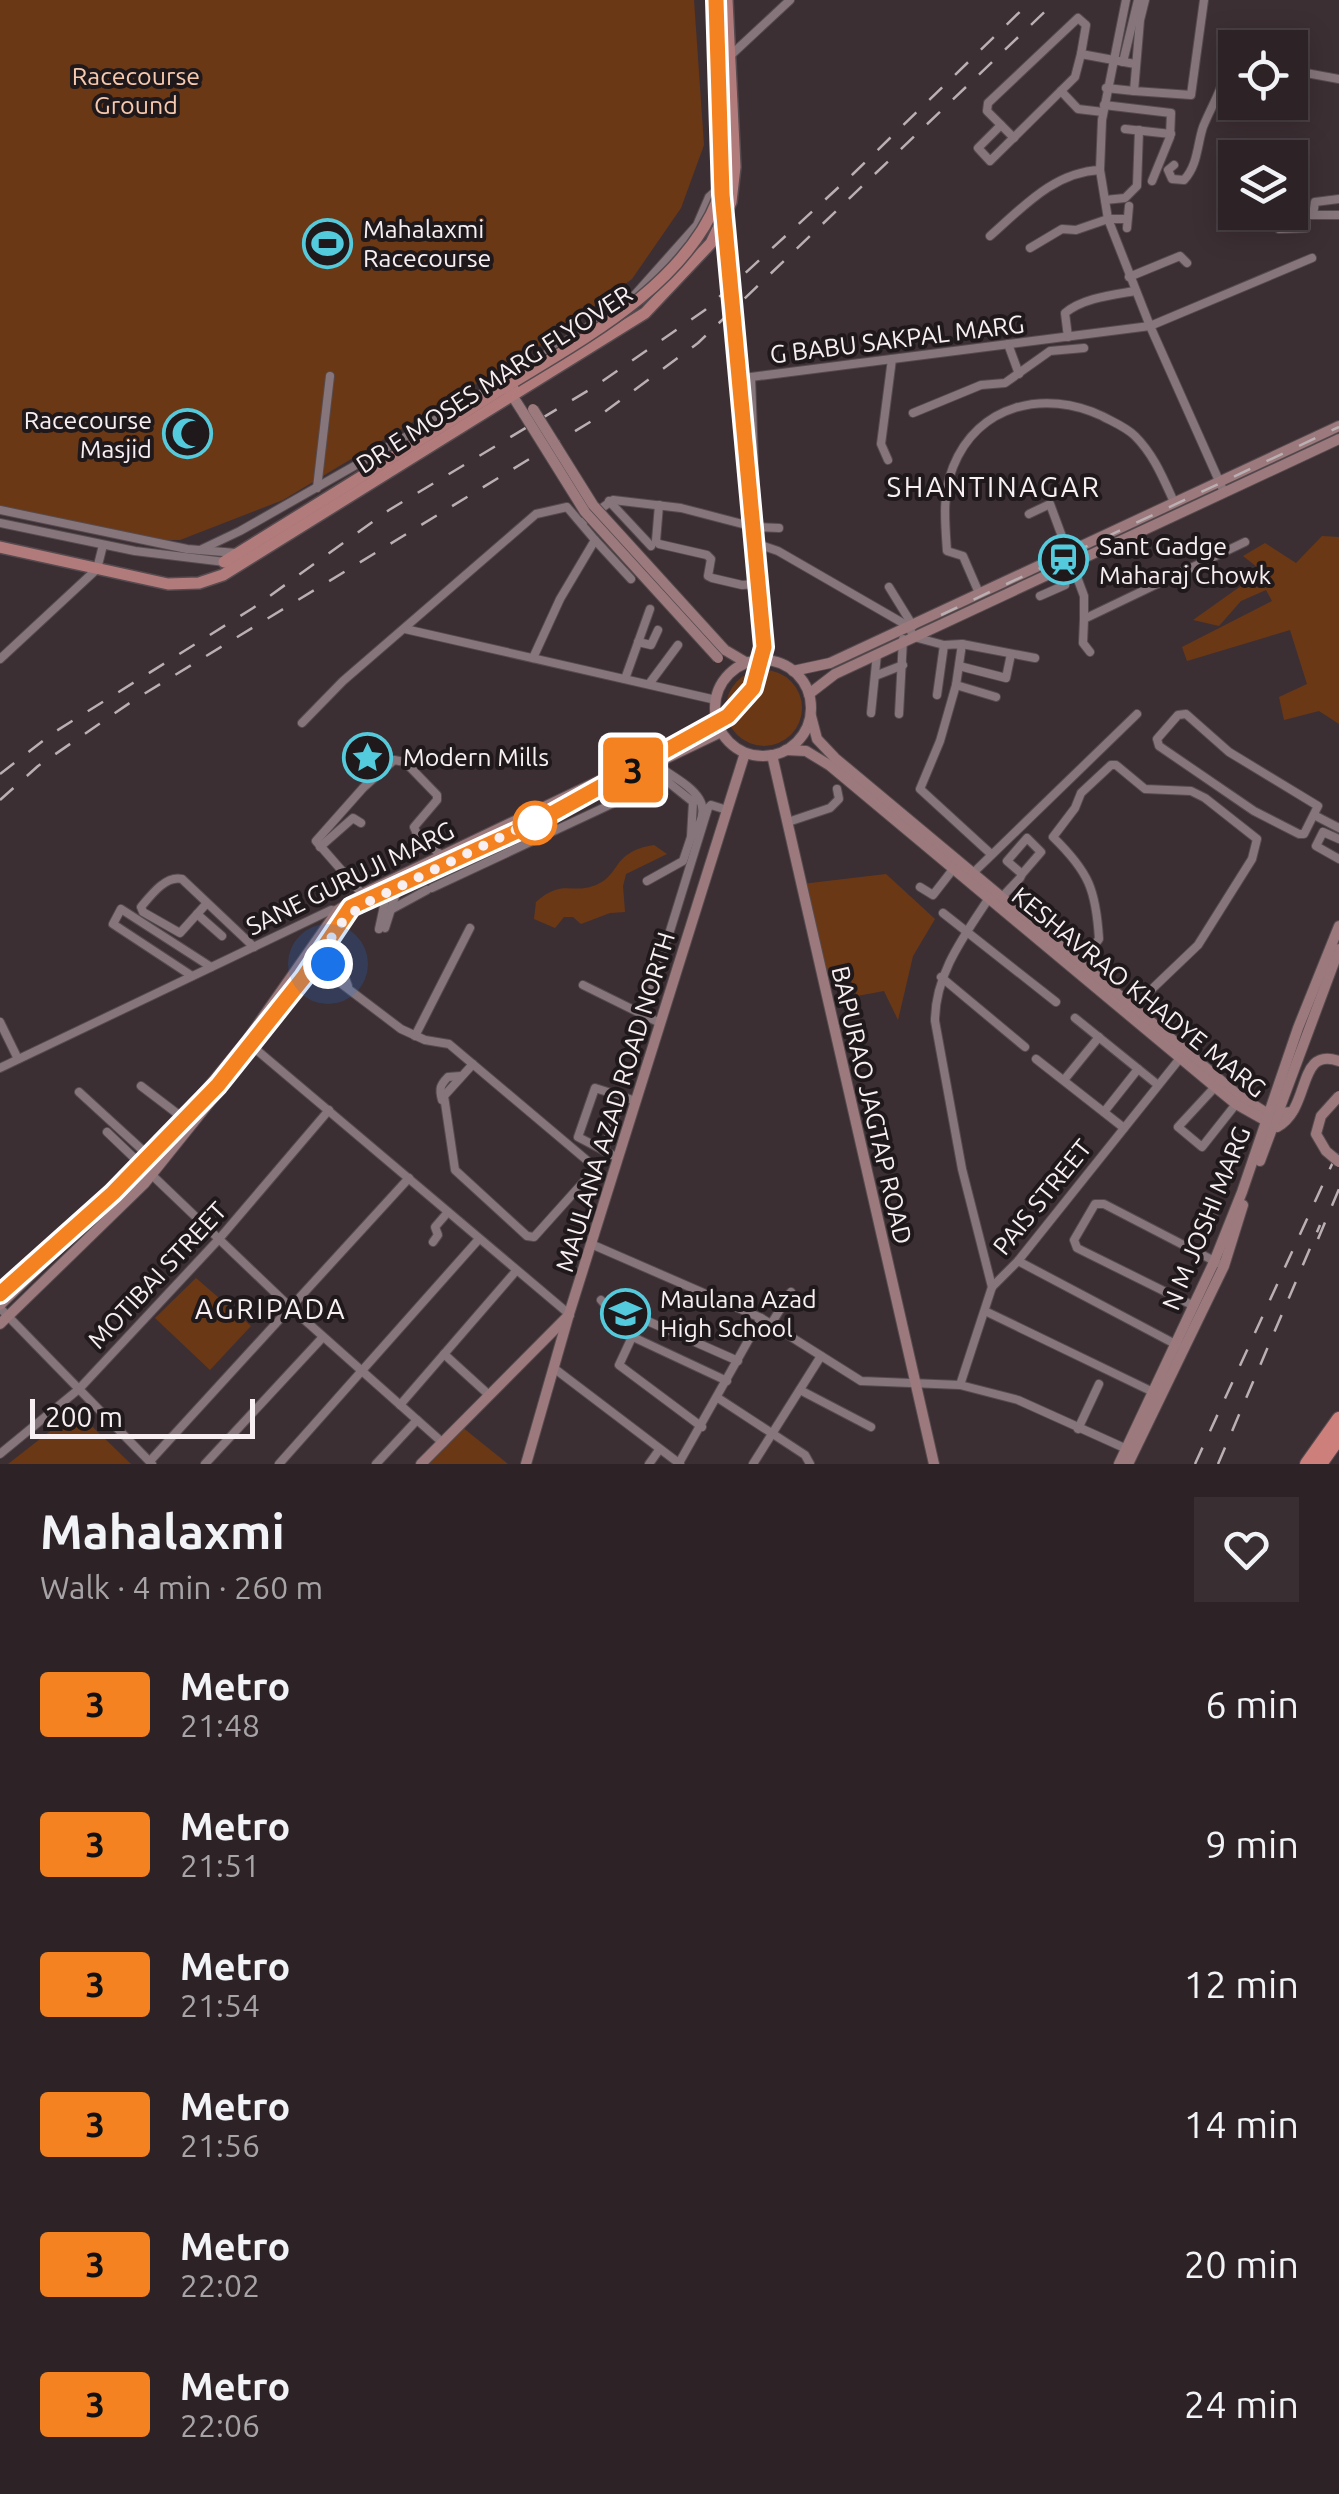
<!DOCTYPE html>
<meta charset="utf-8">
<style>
:root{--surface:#2d2327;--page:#392f33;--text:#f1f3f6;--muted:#a7a4a7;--line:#484044}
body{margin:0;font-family:Ubuntu,sans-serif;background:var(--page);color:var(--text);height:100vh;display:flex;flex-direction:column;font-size:38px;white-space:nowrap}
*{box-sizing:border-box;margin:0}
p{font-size:32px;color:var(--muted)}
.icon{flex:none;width:55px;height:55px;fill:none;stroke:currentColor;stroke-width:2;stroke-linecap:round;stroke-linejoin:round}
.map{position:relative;height:1464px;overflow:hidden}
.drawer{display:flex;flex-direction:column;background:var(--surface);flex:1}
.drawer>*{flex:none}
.badge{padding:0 20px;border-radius:8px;font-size:35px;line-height:65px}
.fabs{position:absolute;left:1218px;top:30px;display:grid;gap:20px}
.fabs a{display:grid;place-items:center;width:90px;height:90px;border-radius:0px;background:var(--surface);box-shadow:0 5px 25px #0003,0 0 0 2px var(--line);font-size:50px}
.scale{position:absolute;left:30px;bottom:25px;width:225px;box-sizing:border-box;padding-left:10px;border:5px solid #f8eff2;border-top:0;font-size:28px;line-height:35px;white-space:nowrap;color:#f8eff2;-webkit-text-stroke:8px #1f191b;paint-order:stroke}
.you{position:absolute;width:50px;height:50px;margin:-25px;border:8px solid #fff;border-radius:50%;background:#1a73e8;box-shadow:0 0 0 15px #1a73e833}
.map>.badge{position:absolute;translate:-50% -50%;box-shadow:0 0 0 5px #fff}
.round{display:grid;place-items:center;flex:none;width:105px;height:105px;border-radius:0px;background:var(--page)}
.overview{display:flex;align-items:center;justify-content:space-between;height:170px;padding:0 40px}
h1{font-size:48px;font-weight:700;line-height:75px}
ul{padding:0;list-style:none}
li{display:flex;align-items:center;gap:30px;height:140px;padding:0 40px}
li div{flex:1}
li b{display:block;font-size:38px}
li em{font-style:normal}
li .badge{min-width:110px;font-weight:700;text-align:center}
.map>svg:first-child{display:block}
</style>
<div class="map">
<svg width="1339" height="1464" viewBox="0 0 1339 1464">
<rect width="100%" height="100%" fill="#3c2f34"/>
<g fill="#6b3816">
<polygon points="0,0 694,0 704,145 681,208 632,279 536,348 283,500 180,540 140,540 0,513"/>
<polygon points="1322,536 1339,537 1339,724 1319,711 1284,720 1279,697 1307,684 1290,630 1187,661 1182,647 1272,601 1266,590 1241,601 1219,626 1193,620 1262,571 1243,556 1265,543 1296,563"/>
<circle cx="764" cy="708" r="38"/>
<path d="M 654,845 L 667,854 L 626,874 L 623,886 L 625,912 L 610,913 L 581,924 L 573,917 L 564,917 L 555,928 L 534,919 L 536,902 C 563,878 571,895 596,885 C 622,874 611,852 654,845 Z"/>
<polygon points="886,874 935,919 913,956 898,1020 884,991 857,996 850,978 838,970 822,973 802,884"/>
<polygon points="196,1278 251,1326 210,1370 155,1318"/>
<polygon points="76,1411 131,1464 8,1464"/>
<polygon points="462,1427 508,1464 429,1464"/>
</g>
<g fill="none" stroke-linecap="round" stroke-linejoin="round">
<polyline stroke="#584c50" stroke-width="8" stroke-dasharray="8 4" stroke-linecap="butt" points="1212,1210 1222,1215"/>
<defs>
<g id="street">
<polyline points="1126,0 1102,120 1100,170 1108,219 1150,326 1224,492"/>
<polyline points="1145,0 1140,20 1134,91 1191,95 1204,0"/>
<polyline points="731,55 790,0"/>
<polyline points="1123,62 1138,0"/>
<polyline points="1290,70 1339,79"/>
<polyline points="1106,88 1134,91"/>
<polyline points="1061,91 1078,109 1103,112"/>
<polyline points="1104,105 1171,113 1170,137 1152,181"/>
<polyline points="1001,125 978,148 990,161 1075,77 1081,54 1135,64"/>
<polyline points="1125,129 1171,134"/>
<polyline points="1014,138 987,111 988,103 1078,18 1086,25 1081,54"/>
<path d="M 1174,165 L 1168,170 L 1172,179 L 1184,180 C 1198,165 1197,145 1203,127 C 1213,102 1226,85 1227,58 L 1235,55"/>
<polyline points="1105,200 1125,198 1137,186 1139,130"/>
<polyline points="1254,215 1339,215"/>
<polyline points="1276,215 1279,229 1306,228 1306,215"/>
<polyline points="1313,215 1315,202 1339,199"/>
<polyline points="1127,228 1129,206"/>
<path d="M 990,236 C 1023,207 1054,172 1100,170"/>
<polyline points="1030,248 1062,229 1076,230 1108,219 1127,219"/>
<polyline points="1129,277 1180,256 1187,263"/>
<path d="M 1068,337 L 1065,313 C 1083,298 1112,295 1135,291"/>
<polyline points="1008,344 1019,374"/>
<polyline points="913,413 981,385 1005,383 1050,351 1084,348"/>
<polyline points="888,460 881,444 892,359"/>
<polyline points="317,488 330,376"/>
<polyline points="609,501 651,546"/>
<polyline points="659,505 656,541 659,544 707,555 711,559 708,576 712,578 742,585 758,584"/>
<polyline points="0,510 187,549 236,553"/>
<polyline points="1029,514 1050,504 1084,596 1084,619 1245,542"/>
<polyline points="585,520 613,500 681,508 754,527 779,528"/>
<polyline points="0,523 135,551 225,562"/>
<polyline points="755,543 778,551 908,626 914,637 944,645 962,644 956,685 940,741 920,789 991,854"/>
<polyline points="200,550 240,531 509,378 632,298 697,225 709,197 718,189"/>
<polyline points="889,587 913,626"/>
<path d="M 979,593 L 963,556 L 947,551 C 945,522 942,495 953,467 C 978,404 1045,389 1102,416 C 1113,422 1126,427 1135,436 C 1154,455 1163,478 1174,502"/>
<polyline points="1040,596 1065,585"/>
<polyline points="1084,619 1083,643 1090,652"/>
<polyline points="405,629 716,700"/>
<polyline points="638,642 651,645 658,630"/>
<polyline points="962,644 1035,658"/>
<polyline points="533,658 560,599 595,540 631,579"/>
<polyline points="0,659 97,569 103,545"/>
<polyline points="761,660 751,377 1150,326 1312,258"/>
<polyline points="959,666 1006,678 1011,654"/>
<polyline points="875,676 903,665"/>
<polyline points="625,679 650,609"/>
<polyline points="649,684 678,645"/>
<polyline points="956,685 996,697"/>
<polyline points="937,695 944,645"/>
<polyline points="871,713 877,654"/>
<polyline points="899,714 903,639"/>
<polygon points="1186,714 1229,752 1318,806 1304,834 1299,834 1254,811 1159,746 1157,739 1178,715"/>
<polyline points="302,723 343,681 536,514 567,507 595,540"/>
<path d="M 648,766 L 693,802 L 691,837 C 723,798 682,784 654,763"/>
<polyline points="1314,815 1339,828"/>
<polyline points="788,822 830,808 839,799 837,789"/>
<polyline points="1339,839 1323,832 1316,846 1339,859"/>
<polyline points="320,847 353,818 361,823"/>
<polyline points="972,874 1137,714"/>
<polyline points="647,881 683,861 691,837"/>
<polyline points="920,887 933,895 954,868"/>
<polyline points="432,888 665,779"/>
<polyline points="364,896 316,841 363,788 394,760 405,762 437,795 437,800 414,827 417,834 442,856"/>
<polyline points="1002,897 1020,878 1022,874 1041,852 1027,838 1007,861 1022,874"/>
<path d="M 989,898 C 964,936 935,974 935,1021 L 962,1169 L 992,1287"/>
<path d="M 207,903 L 180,933 L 143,912 L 141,907 C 151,895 166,875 182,879 L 254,947"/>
<polyline points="392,909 427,890"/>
<polyline points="943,913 1056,1002"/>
<polyline points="197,914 222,936"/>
<polyline points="385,928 398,887"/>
<polyline points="379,929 387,892"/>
<polyline points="316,955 345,978 348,986"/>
<polyline points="314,963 401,1029 425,1040 449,1044 596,1168 534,1237 527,1236 455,1170 444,1096 473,1064"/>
<path d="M 1079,965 L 1099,939 C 1096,890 1089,872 1053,837 L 1075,808 L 1081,793 L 1111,765 L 1116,765 L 1145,789 L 1191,791 L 1205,798 L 1257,839 L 1252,859 L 1198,945 L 1130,1010"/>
<polyline points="192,976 113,924 121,909 211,967"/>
<polyline points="941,977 1025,1047"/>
<polyline points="583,985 660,1023"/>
<polyline points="644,1015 708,808 711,805 727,810"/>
<polyline points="1075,1018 1158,1085"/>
<polyline points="0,1022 18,1059"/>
<polyline points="415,1036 470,928"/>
<polyline points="252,1046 569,1314"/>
<polyline points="1036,1059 1124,1128"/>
<polyline points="0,1068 331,910 339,911"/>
<polyline points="1064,1080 1099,1037"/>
<polyline points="141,1086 183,1118"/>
<polyline points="1215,1087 1178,1127 1202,1147 1236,1104"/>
<polyline points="79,1092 150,1157"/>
<path d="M 442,1100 C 439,1089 440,1085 448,1077 L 461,1076"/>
<polyline points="1104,1112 1138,1069"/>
<polyline points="107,1132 290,1307 443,1443"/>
<polyline points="604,1151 622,1096"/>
<polyline points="618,1158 578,1137 595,1088 636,1101"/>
<polyline points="1206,1217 1214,1201"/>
<polyline points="433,1242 438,1235 435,1227 448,1212"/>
<polyline points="591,1244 761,1318 861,1381 960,1385 1018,1400 1129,1450"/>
<polyline points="1018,1261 1177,1345"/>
<polyline points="601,1300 633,1337 727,1381"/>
<polyline points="1194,1306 1077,1248 1074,1240 1095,1204 1104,1204 1224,1266"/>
<polyline points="0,1308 152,1464"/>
<polyline points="985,1311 1153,1392"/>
<polyline points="771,1324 791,1292"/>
<polyline points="444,1354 489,1395"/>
<polyline points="555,1369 680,1464"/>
<polyline points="960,1385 992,1287 1018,1261 1181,1057"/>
<polyline points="800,1390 871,1427"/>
<polyline points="718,1398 805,1455 810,1464"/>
<polyline points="400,1405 516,1271"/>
<polyline points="702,1427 619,1365 640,1320 643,1319 738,1361"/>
<polyline points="1078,1429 1099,1384"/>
<polyline points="0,1454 79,1389 219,1239 329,1110"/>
<polyline points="150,1461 409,1178"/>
<polyline points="679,1463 761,1318"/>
<polyline points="205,1464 323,1337"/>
<polyline points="279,1464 479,1239"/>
<polyline points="376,1464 417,1420"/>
<polyline points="649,1464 659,1450"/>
<polyline points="753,1464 821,1356"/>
</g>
<g id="secondary">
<polyline points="508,389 524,414"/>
<polyline points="725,650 747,663"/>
<circle cx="763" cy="708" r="48"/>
<polyline points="793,671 830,663 1339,426"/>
<polyline points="809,694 835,674 1339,439"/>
<polyline points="811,716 817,739 835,758 1186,1051 1238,1095 1268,1114 1292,1112"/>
<path d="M 786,750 L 806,751 L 829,765 L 1215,1087 L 1236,1104 L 1277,1127 C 1312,1108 1296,1046 1339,1061"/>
<polyline points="772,755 934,1464"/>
<polyline points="1260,1161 1339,949"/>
<polyline points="0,1305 144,1165 247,1040 338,910 366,892 718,724"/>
<polyline points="0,1324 144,1184 254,1047 345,918 375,898 721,732"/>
<polyline points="421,1464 569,1315"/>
<polyline points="526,1464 569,1314 745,753"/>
<polyline points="1119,1464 1214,1262 1242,1192 1298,1028 1339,926"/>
<polyline points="1128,1464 1224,1266 1243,1205"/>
</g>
<g id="primary">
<polyline points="714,0 723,167 718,199"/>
<polyline points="0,547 168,584 199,583 223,575 645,313 711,243 731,202 735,167 727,0"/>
<polyline points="224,562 515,381"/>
</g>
<g id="highway">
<polyline points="1307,1464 1339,1419"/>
<polyline points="1320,1464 1339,1437"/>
</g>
</defs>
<use href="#street" stroke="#564b4f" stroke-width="10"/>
<use href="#secondary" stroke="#564b4f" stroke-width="12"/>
<use href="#primary" stroke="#564b4f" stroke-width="14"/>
<use href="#highway" stroke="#564b4f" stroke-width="16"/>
<use href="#street" stroke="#86767c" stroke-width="8"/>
<use href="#secondary" stroke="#9b797c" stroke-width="10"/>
<use href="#primary" stroke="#b17b7c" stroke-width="11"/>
<use href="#highway" stroke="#cd7f7c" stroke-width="14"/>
<g stroke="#bab0b3" stroke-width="2.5" stroke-dasharray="18 18" stroke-linecap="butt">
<polyline points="941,615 1339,427"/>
<polyline points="0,774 53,733 253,608 389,510 594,387 705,310 853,174 1032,0"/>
<polyline points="0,800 38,766 134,700 595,419 698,343 1057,0"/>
<polyline points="1318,1239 1339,1189"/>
<polyline points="1195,1464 1339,1149"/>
<polyline points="1218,1464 1320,1225"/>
</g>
<defs>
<g id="secondary-bridge">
<polyline points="533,409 593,505 725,650"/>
<polyline points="524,414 585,512 718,658"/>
<polyline points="1339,1096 1321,1116 1316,1134 1326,1151 1339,1162"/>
</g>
<path id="primary-bridge" d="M 515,381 C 589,336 685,283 718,199"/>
</defs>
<use href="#secondary-bridge" stroke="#564b4f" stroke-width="12" stroke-linecap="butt"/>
<use href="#primary-bridge" stroke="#564b4f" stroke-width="14" stroke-linecap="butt"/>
<use href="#secondary-bridge" stroke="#9b797c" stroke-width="10"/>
<use href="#primary-bridge" stroke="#b17b7c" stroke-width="11"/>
</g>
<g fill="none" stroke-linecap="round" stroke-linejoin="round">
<defs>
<polyline id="line" points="0,1294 113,1193 218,1085 304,977 351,907 535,823 728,716 753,688 764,647 722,194 716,0"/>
</defs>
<use href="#line" stroke="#fff" stroke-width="22"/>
<use href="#line" stroke="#f58220" stroke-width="15"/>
<polyline stroke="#f8eff2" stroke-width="10" stroke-dasharray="0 18" points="328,964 318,957 345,918 368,902 542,817 535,823"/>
</g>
<defs>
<symbol id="stadium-ring" viewBox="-11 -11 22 22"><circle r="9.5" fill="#1f191b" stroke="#54cadd" stroke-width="1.5"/><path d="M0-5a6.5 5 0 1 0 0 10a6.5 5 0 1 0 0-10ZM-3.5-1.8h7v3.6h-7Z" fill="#54cadd"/></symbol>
<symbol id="mosque-ring" viewBox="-11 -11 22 22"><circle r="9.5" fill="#1f191b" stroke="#54cadd" stroke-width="1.5"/><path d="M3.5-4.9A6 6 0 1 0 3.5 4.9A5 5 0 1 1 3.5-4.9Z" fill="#54cadd"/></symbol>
<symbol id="station-ring" viewBox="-11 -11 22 22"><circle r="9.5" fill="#1f191b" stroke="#54cadd" stroke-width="1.5"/><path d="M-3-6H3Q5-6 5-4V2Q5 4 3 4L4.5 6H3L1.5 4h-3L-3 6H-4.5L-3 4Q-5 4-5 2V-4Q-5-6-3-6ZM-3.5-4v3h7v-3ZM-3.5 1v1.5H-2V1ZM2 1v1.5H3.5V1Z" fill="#54cadd"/></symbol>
<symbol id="sight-ring" viewBox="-11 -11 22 22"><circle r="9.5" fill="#1f191b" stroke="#54cadd" stroke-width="1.5"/><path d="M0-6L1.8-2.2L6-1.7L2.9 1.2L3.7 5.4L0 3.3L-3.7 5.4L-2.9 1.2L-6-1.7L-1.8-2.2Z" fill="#54cadd"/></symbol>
<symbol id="school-ring" viewBox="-11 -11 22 22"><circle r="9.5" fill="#1f191b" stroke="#54cadd" stroke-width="1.5"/><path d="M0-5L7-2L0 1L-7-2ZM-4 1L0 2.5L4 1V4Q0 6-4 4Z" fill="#54cadd"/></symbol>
</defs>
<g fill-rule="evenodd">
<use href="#stadium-ring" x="300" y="216" width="55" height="55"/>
<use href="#mosque-ring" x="160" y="406" width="55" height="55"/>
<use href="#station-ring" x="1036" y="532" width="55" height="55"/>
<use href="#sight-ring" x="340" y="730" width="55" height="55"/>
<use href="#school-ring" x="598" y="1286" width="55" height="55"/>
</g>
<circle fill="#fff" stroke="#f58220" stroke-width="5" cx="535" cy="823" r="20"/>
<g text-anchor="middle" stroke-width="8" stroke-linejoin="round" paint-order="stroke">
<g font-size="25" fill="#f7c9ae" stroke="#1f191b">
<text x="136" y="85">Racecourse<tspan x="136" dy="29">Ground</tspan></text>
</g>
<g font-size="25" fill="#f8eff2" stroke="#1f191b" text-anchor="start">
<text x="363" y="238">Mahalaxmi<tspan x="363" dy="29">Racecourse</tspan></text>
<text x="152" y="429" text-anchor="end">Racecourse<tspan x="152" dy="29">Masjid</tspan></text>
<text x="1099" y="555">Sant Gadge<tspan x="1099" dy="29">Maharaj Chowk</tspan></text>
<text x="403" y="766">Modern Mills</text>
<text x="660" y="1308">Maulana Azad<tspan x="660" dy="29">High School</tspan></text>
</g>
<g font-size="25" fill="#f8eff2" stroke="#1f191b">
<text transform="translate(897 339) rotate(-7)" y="9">G BABU SAKPAL MARG</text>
<text transform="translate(494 379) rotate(-33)" y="9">DR E MOSES MARG FLYOVER</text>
<text transform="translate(350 878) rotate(-26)" y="9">SANE GURUJI MARG</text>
<text transform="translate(1139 992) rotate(39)" y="9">KESHAVRAO KHADYE MARG</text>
<text transform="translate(615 1102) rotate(-73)" y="9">MAULANA AZAD ROAD NORTH</text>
<text transform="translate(872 1105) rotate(77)" y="9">BAPURAO JAGTAP ROAD</text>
<text transform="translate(1042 1197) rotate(-51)" y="9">PAIS STREET</text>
<text transform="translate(1206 1218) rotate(-68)" y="9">N M JOSHI MARG</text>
<text transform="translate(157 1275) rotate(-47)" y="9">MOTIBAI STREET</text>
</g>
<g font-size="28" letter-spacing="2.5" fill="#f8eff2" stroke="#1f191b">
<text x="994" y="497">SHANTINAGAR</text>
<text x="271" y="1319">AGRIPADA</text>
</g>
</g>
</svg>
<div class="fabs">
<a><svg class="icon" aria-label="locate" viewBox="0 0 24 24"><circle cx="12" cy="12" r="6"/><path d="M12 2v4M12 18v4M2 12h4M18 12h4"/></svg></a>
<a><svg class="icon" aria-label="layers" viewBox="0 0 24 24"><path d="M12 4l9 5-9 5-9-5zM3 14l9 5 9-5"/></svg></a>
</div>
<div class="scale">200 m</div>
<div class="you" style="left:328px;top:964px"></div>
<b class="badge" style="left:633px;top:770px;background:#f58220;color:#111">3</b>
</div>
<section class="drawer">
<div class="overview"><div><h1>Mahalaxmi</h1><p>Walk · 4 min · 260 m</p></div><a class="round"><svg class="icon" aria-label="heart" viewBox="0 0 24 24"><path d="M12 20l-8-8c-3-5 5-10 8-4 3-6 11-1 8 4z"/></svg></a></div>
<ul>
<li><span class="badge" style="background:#f58220;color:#111">3</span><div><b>Metro</b><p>21:48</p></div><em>6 min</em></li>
<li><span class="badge" style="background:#f58220;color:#111">3</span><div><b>Metro</b><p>21:51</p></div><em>9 min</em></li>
<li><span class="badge" style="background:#f58220;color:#111">3</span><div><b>Metro</b><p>21:54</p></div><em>12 min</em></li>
<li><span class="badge" style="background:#f58220;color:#111">3</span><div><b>Metro</b><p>21:56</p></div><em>14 min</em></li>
<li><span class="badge" style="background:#f58220;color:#111">3</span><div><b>Metro</b><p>22:02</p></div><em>20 min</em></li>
<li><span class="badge" style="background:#f58220;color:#111">3</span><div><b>Metro</b><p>22:06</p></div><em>24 min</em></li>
</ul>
</section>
